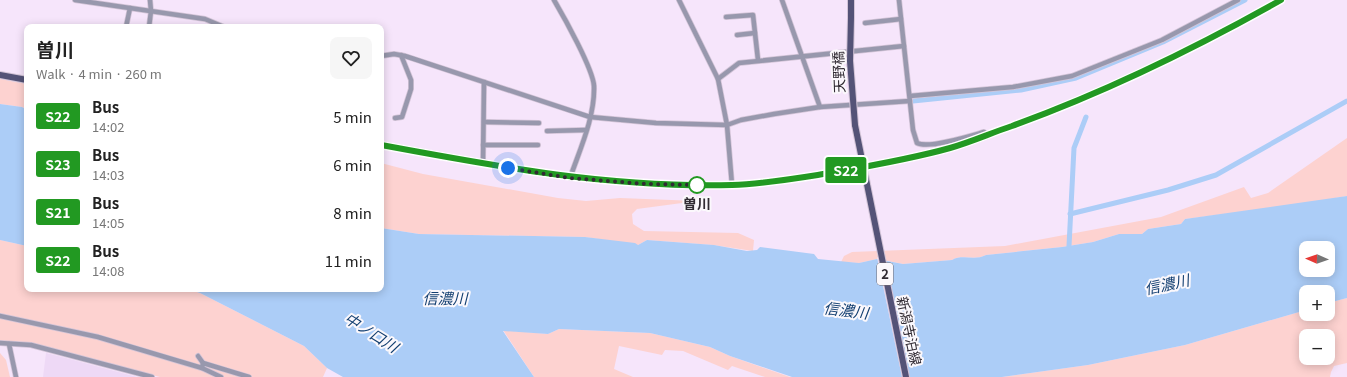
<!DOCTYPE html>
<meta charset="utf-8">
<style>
:root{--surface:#fff;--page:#f6f6f6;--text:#222;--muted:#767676}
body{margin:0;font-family:Georgia,"Noto Sans JP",serif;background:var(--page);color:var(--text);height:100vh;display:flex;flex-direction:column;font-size:15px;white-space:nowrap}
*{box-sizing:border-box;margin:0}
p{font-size:13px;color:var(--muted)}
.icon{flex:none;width:22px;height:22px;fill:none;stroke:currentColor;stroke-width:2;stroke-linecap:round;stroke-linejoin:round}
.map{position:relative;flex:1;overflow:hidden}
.drawer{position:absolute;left:24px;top:24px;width:360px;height:268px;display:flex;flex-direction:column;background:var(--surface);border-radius:8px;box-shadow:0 2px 10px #0003}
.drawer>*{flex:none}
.badge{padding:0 8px;border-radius:3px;font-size:14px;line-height:26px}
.needle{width:26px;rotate:272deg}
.fabs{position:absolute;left:1299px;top:241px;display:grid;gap:8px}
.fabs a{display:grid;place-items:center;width:36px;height:36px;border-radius:8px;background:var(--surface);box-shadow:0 2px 10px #0003;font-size:20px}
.you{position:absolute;width:20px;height:20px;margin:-10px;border:3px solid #fff;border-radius:50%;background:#1a73e8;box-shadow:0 0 0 6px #1a73e833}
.map>.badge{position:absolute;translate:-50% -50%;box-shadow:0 0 0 2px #fff}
.round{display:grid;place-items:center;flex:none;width:42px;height:42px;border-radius:8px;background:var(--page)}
.head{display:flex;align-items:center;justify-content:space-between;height:68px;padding:0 12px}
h1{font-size:19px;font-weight:700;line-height:30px}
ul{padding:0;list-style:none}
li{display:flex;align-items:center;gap:12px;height:48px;padding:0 12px}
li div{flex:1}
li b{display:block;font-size:15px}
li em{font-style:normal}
li .badge{min-width:44px;font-weight:700;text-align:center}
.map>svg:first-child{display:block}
</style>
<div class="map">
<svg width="1347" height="377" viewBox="0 0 1347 377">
<rect width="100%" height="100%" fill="#f6e5fb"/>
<polygon fill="#eed9f6" points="46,353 62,357 137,377 43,377"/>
<g fill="#fdd2d0" fill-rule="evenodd">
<polygon points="0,79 27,84 27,110 22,107 0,104"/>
<path d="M 1347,138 L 1347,196 L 1287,206 L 1185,219 L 1181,224 L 1148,229 L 1142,234 L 1119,234 L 1093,242 L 1062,247 L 986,255 C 975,261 962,254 952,260 L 903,264 L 877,259 L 859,263 L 841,262 L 844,256 L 852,252 L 1005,246 L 1161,217 L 1244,187 L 1251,198 L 1268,193 Z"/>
<polygon points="381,163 423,174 558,198 586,201 620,198 697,201 637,209 632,214 633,224 644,231 738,233 754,240 753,251 713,245 647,240 638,245 585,237 419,234 381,228"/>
<polygon points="0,240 27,246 27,289 188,289 200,293 304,346 327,368 323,377 160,377 29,343 0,341"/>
<path d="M 1347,298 L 1347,363 L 1334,366 L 1331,372 L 1330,377 L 1002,377 L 1088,365 L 1185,345 L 1306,310 L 1306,314 L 1328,314 L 1328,303 ZM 1306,336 L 1328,336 L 1328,358 L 1306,358 Z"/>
<polygon points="559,329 650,333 710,347 730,356 790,377 765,377 732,366 728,370 683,351 665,350 662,355 619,346 614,369 633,377 534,377 503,330 548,334"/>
<polygon points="0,353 6,360 10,377 0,377"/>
</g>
<g fill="#accdf7" fill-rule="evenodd">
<polygon points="0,104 22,107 27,110 27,246 0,240"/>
<path d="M 1347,196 L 1347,298 L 1328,303 L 1328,292 L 1306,292 L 1306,310 L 1185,345 L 1088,365 L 1002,377 L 792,377 L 730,356 L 710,347 L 650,333 L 559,329 L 548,334 L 503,331 L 534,377 L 343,377 L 327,368 L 304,346 L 200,293 L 188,289 L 381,289 L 381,228 L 419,234 L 585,237 L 635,243 L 638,245 L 647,240 L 714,245 L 747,251 L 757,250 L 760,247 L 814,254 L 818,259 L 859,263 L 877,259 L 903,264 L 952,260 C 962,254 975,261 986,255 L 1062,247 L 1093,242 L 1119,234 L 1142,234 L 1148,229 L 1181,224 L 1185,219 ZM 1306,248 L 1328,248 L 1328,270 L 1306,270 Z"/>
</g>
<polygon fill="#f6e5fb" points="877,257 884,259 909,377 902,377"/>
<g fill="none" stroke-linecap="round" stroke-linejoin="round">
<g stroke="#accdf7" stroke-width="5">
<polyline points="913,101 1021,90 1076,78 1163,42 1245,0"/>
<polyline points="1070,214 1168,190 1216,175 1347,101"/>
<polyline points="1069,246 1074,148 1086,117"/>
</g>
<defs>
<g id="minor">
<polyline points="75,0 205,19 224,27"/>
<path d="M 554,0 C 564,17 593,69 594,86 C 595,117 580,149 570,178"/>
<polyline points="679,0 718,79 727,125 732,185"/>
<polyline points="782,0 820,107"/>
<path d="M 899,0 L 913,130 L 917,143 C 929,149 970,136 984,132 L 989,135"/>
<polyline points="726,17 753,15 758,60"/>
<polyline points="865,23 901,19"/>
<polyline points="126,27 130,8"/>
<polyline points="149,27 151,11 150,0"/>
<polyline points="737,35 755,33"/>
<polyline points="381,56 394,54 405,56 590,117 656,123 727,125 741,120 774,114 820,107 910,101"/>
<polyline points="718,79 739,63 904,46"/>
<polyline points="910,96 1013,87 1072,76 1162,40 1238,0"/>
<polyline points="395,118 402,117 411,89 411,80 401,55"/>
<polyline points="484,122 539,123"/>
<polyline points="547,131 586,130"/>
<polyline points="483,145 538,145"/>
<polyline points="483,164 484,82"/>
<polyline points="0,316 98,337 202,368 221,377"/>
<polyline points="0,343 31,345 152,377"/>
<polyline points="9,344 16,377"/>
<polyline points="198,356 203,363"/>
<polyline points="202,368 203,363 249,377"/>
</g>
<g id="major">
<polyline points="851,18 851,0"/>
<polyline points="0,75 27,80"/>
<polyline points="855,125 906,377"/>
<path d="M 381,145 C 499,167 611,188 732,185 C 764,184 798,178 830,173 C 870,166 911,159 950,148 C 971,142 991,134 1012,126 C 1106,91 1194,49 1281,0"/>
</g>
</defs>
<use href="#minor" stroke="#d3c4d7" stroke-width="6"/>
<use href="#major" stroke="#d3c4d7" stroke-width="8"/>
<use href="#minor" stroke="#9898ad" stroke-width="4.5"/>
<use href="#major" stroke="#545377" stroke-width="6"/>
<defs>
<polyline id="major-bridge" points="851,18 850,61 855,125"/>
</defs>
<use href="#major-bridge" stroke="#d3c4d7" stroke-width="8" stroke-linecap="butt"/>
<use href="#major-bridge" stroke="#545377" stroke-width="6"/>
</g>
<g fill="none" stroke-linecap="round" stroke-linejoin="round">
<defs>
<path id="line" d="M 381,145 C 499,167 611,188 732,185 C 764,184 798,178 830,173 C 870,166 911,159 950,148 C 971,142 991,133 1012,126 C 1106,92 1194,49 1281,0"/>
</defs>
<use href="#line" stroke="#fff" stroke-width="9"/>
<use href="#line" stroke="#292" stroke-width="6"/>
<polyline stroke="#312b33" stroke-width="4" stroke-dasharray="0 7.2" points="508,168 570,178 647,184 697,185"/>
</g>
<circle fill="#fff" stroke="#292" stroke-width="2" cx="697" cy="185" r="8"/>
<g text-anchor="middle" stroke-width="4" stroke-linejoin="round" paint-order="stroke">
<rect fill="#fbf8fc" stroke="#6e686f" stroke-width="1" x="877" y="263" width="16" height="22" rx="3"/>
<g font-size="13" font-weight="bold" fill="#312b33">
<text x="885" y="279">2</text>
</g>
<g font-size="14" fill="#312b33" stroke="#fbf8fc">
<text transform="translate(839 72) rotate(-92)" y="5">天野橋</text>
<text transform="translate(909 331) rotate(78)" y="5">新潟寺泊線</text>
</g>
<g font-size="14" font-weight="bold" fill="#312b33" stroke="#fbf8fc">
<text x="697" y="209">曽川</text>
</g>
<g font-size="15" font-style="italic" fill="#133f71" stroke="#fbf8fc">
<text transform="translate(1167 285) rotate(-12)" y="5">信濃川</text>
<text x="445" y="304">信濃川</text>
<text transform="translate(846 311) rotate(7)" y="5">信濃川</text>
<text transform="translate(371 333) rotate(32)" y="5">中ノ口川</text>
</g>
</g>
</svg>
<div class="fabs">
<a><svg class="needle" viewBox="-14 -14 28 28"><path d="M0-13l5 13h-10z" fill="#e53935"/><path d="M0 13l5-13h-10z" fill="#767676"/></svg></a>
<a>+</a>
<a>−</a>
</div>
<div class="you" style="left:508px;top:168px"></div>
<b class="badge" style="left:846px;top:170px;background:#292;color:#fff">S22</b>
<section class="drawer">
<div class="head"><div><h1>曽川</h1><p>Walk · 4 min · 260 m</p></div><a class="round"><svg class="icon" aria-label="heart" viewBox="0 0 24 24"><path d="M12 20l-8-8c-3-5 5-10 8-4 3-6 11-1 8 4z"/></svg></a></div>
<ul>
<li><span class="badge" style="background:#292;color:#fff">S22</span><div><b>Bus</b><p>14:02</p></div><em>5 min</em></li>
<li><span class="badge" style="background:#292;color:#fff">S23</span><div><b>Bus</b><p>14:03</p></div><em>6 min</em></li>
<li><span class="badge" style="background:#292;color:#fff">S21</span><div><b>Bus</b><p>14:05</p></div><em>8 min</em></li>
<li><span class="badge" style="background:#292;color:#fff">S22</span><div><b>Bus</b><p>14:08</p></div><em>11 min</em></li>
</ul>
</section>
</div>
